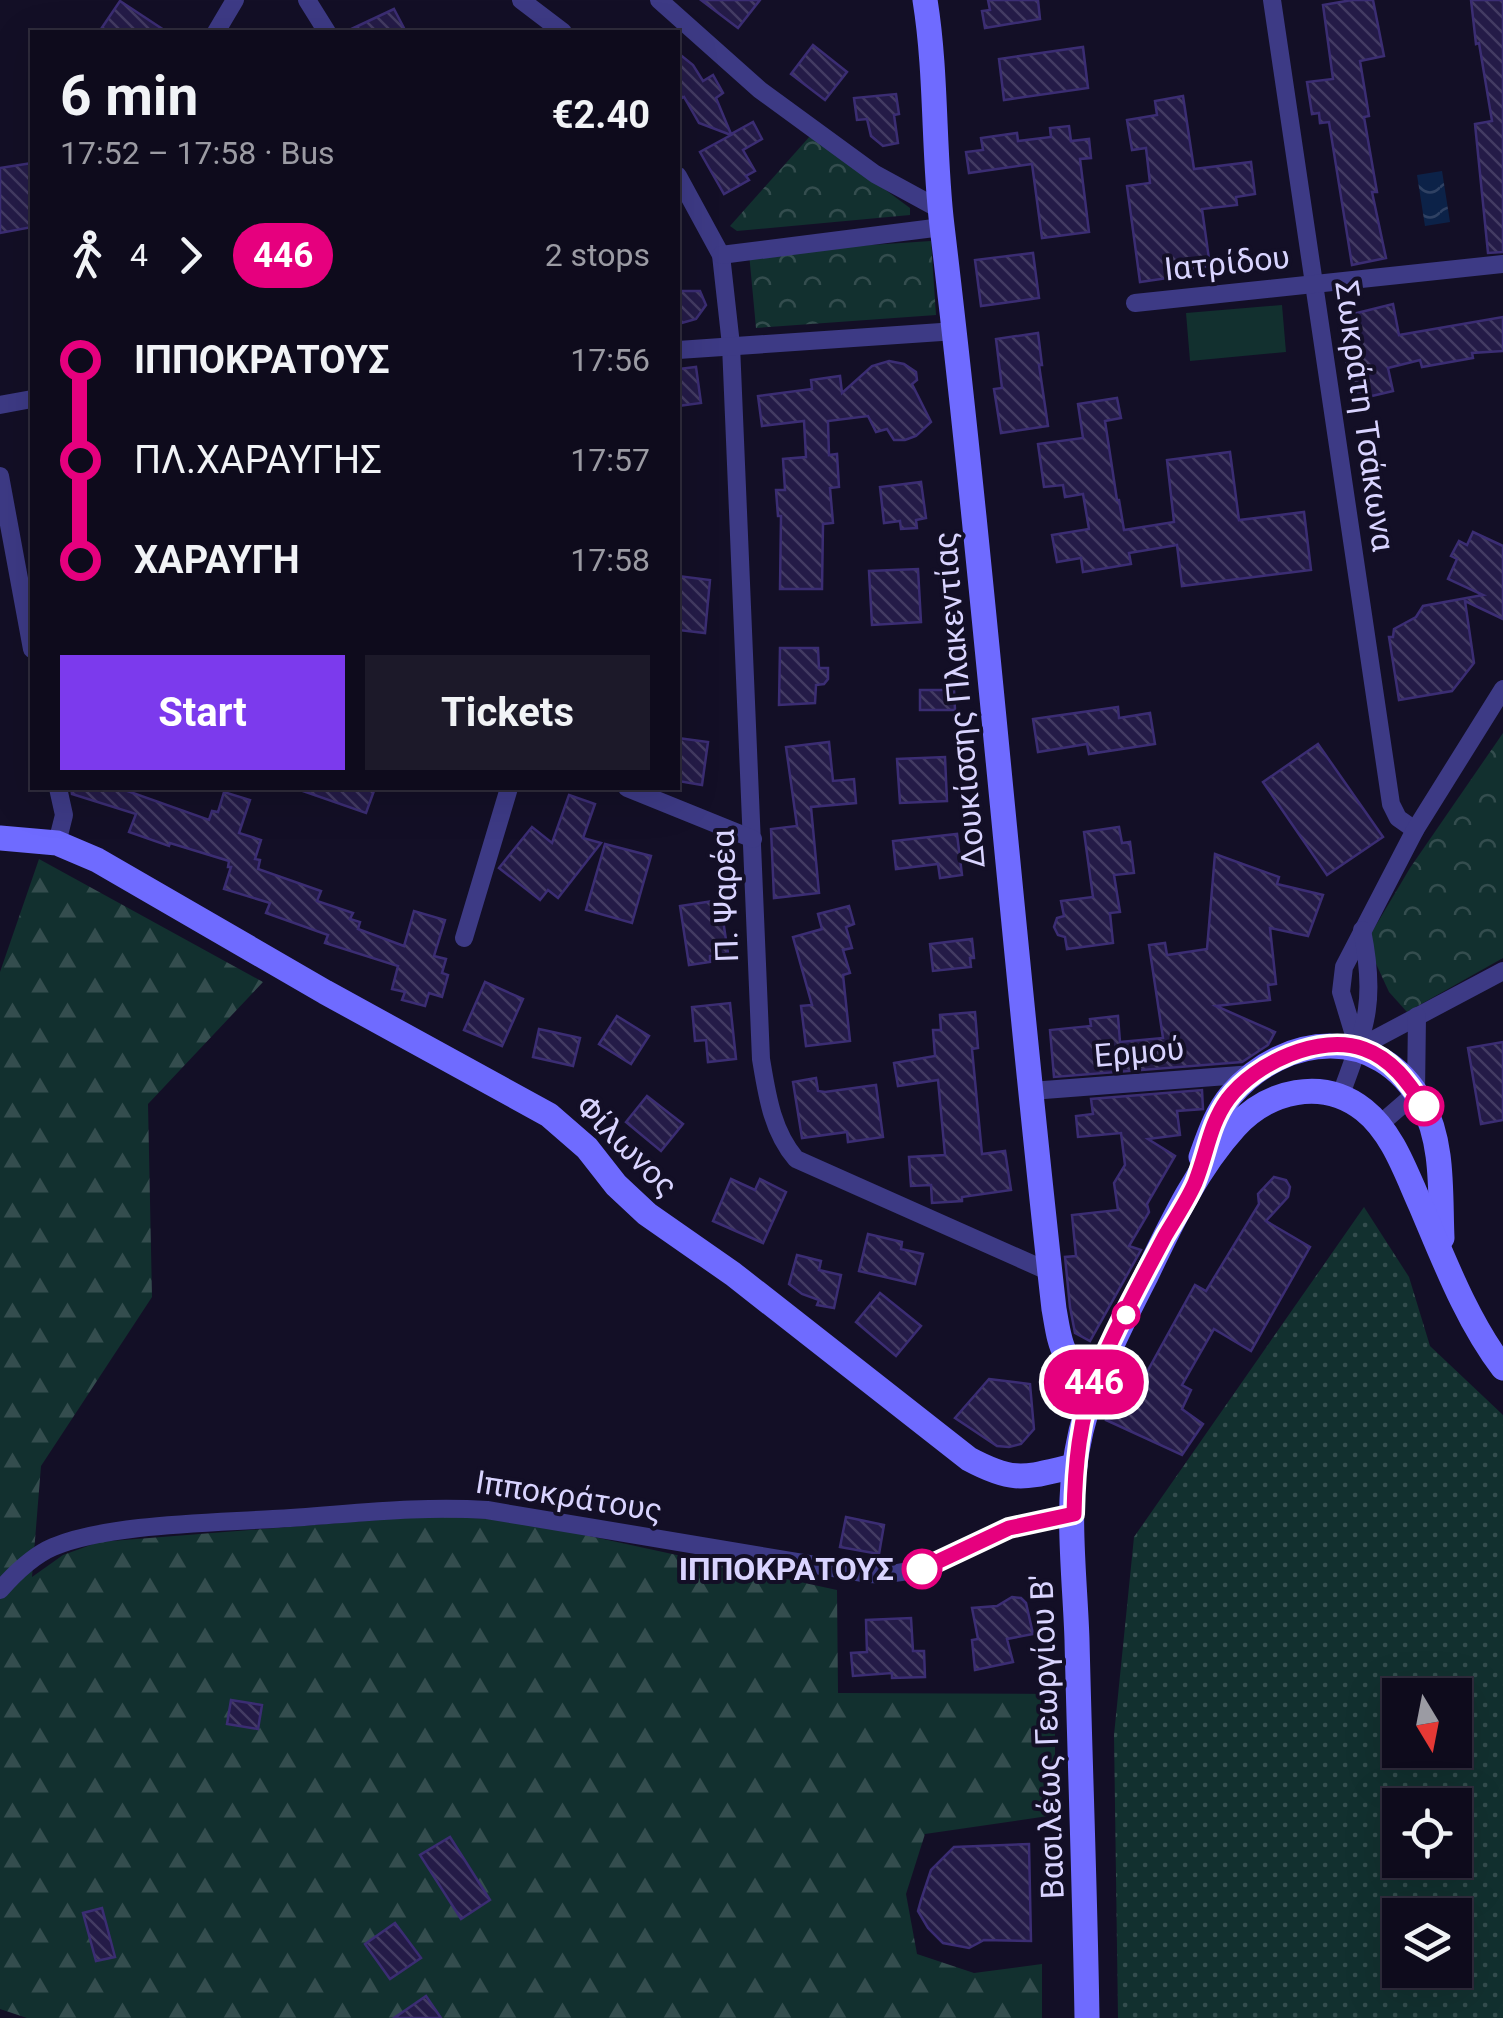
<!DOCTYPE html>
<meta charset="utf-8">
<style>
:root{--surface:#0e0b1c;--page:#1c1929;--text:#f1f3f6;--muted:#9b9ba3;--line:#2e2b3b;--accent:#7c3aed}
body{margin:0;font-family:Roboto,sans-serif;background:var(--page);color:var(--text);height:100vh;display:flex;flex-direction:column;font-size:38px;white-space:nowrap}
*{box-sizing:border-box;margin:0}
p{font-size:32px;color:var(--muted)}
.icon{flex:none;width:55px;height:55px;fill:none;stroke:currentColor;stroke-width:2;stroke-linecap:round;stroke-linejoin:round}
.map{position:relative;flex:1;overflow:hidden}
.sheet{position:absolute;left:30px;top:30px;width:650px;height:760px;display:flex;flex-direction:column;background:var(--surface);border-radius:0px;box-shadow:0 10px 40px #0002,0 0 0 2px var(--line)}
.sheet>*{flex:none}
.badge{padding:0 20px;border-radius:32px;font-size:35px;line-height:65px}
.needle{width:65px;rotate:170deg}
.fabs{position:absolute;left:1382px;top:1678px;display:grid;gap:20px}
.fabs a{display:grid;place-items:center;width:90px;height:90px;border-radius:0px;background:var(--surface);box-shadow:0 10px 40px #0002,0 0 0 2px var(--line);font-size:50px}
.map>.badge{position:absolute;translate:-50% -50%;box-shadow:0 0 0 5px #fff}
.legs{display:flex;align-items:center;gap:15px;height:110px;padding:0 30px;font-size:32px}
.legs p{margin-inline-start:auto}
.head{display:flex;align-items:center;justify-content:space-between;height:170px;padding:0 30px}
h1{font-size:55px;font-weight:700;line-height:75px}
.action{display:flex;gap:20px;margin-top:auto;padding:20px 30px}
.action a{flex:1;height:115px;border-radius:0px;background:var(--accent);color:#fff;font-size:40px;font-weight:700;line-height:115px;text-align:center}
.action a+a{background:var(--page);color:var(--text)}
ul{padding:0 30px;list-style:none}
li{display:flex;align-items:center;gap:35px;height:100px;font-size:38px}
li i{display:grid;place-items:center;width:15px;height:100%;margin:0 12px;background:currentColor}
li i::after{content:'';width:25px;height:25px;margin:-12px;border:8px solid;border-radius:50%;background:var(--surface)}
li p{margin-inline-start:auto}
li:first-child i{background:linear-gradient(#0000 50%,currentColor 0)}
li:last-child i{background:linear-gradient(currentColor 50%,#0000 0)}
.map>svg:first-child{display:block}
</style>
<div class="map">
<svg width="1503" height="2018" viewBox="0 0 1503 2018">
<defs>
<pattern id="grass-dots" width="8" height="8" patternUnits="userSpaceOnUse" patternTransform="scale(2.5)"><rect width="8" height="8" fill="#12302f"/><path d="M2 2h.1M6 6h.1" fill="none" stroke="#344d4e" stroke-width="1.8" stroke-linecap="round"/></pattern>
<pattern id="forest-firs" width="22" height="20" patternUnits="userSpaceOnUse" patternTransform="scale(2.5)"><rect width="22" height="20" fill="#12302f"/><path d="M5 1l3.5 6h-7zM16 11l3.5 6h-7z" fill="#344d4e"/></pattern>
<pattern id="park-crowns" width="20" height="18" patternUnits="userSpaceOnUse" patternTransform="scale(2.5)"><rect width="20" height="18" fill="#12302f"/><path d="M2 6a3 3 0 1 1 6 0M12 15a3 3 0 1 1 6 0" fill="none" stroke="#344d4e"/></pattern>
<pattern id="water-waves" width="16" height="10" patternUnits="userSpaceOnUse" patternTransform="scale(2.5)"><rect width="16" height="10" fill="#0c2248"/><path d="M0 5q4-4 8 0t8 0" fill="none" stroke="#2f4163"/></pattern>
<pattern id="building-back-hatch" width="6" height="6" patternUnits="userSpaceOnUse" patternTransform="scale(2.5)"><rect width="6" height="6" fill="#241b47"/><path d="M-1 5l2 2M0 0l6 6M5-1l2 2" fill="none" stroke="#433b63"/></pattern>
</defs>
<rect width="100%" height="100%" fill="#130f26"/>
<path fill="url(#grass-dots)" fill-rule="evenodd" d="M 1364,1207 L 1409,1277 L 1430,1346 L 1503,1415 L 1503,2018 L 1118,2018 L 1114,1735 L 1134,1537 ZM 1400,1695 L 1455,1695 L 1455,1750 L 1400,1750 ZM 1400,1805 L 1455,1805 L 1455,1860 L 1400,1860 ZM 1400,1915 L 1455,1915 L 1455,1970 L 1400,1970 Z"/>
<polygon fill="url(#forest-firs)" points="39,859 263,982 148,1104 152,1297 41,1466 32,1577 63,1555 99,1542 427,1516 516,1520 837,1590 838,1693 1055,1694 1055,1815 925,1834 906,1894 917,1954 974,1973 1042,1964 1042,2018 27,2018 0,2009 0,972"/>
<g fill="url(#park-crowns)">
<polygon points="811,135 910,208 910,215 737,231 730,226"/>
<polygon points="931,241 936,315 756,328 749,253"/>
<polygon points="1503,733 1503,958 1407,1012 1389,992 1366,942 1410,868"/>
</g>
<polygon fill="#12302f" points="1282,305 1286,352 1190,361 1186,313"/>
<polygon fill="url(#water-waves)" points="1442,171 1450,222 1425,226 1417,175"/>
<g fill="url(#building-back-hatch)" stroke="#3b2d73" stroke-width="2.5">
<polygon points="701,0 760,0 738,28"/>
<polygon points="988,0 1038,0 1040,19 985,28 982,11 990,10"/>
<polygon points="1352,0 1373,0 1384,56 1360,61 1369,116 1364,117 1377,192 1372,192 1386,258 1352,265 1329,122 1320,123 1319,113 1312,114 1307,82 1333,79 1323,5"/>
<polygon points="1471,0 1503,0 1503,252 1488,253 1475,124 1492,121 1479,43 1476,44"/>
<polygon points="120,1 167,32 99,32"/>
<polygon points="394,9 406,32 345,32"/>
<polygon points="813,45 847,72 825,100 791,74"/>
<polygon points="1083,47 1088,88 1004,100 999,59"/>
<polygon points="678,53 693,65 703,81 713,75 723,93 716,98 731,134 753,122 762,139 743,150 755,171 746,176 749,180 724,194 700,152 731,135 699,123 684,97 678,100"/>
<polygon points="896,94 899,114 894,115 898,143 883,146 871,136 867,119 857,120 854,98"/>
<polygon points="1183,96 1194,169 1251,162 1255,194 1236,197 1237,205 1202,209 1210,266 1168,272 1168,278 1140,282 1127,186 1150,183 1146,148 1132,150 1127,120 1157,115 1155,101"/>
<polygon points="1069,126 1071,141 1089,139 1091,158 1080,159 1089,232 1042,238 1032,164 969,173 966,152 983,150 981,138 1017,133 1018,141 1051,137 1050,128"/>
<polygon points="32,163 32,227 0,233 0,168"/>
<polygon points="1033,253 1039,298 981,306 975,260"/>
<polygon points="678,291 700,291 706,305 696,319 678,324"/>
<polygon points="1393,304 1399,335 1503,317 1503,351 1472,353 1473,358 1422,367 1420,360 1388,368 1393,391 1355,400 1346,360 1363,357 1353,314"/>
<polygon points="1038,333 1042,365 1039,365 1048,426 1001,433 994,389 1002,388 996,339"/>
<polygon points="889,361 904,364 916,372 917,380 912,384 931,422 916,436 905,440 894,440 887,429 876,432 868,416 828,421 829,455 837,454 839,487 830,488 833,523 823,524 822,589 780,589 781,516 778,516 776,490 785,490 783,459 806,457 804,421 762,426 758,396 812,389 811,380 840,376 842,393 872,366"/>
<polygon points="696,367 701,403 678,406 678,369"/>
<polygon points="1117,398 1121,418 1105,421 1117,500 1119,500 1124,530 1174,522 1167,460 1230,452 1239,520 1304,512 1311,570 1182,586 1177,545 1129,553 1131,564 1083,572 1081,558 1057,562 1052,535 1089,529 1083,494 1065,497 1063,485 1044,487 1038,444 1083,438 1078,404"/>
<polygon points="921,482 926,518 916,520 917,528 901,529 900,521 884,523 880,487"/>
<polygon points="1473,532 1503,546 1503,619 1465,601 1474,663 1452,691 1399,700 1389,637 1393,637 1394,629 1416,617 1423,606 1483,595 1448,579 1457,559 1451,556 1459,541 1467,545"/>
<polygon points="918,569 921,622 872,625 869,571"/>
<polygon points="678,576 710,580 705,633 678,630"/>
<polygon points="780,648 818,648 819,668 828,668 828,679 824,684 816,685 815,703 779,705"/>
<polygon points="920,690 954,690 955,710 920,710"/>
<polygon points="1118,707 1119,718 1150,713 1155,744 1089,754 1087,744 1038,752 1033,719"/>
<polygon points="678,738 708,742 702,785 678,781"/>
<polygon points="829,742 833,781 854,779 856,803 811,807 819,893 774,898 771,829 797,826 786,747"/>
<polygon points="1318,744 1383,837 1327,875 1263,782"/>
<polygon points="945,757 947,801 900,803 897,759"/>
<polygon points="71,788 119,788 209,820 212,811 218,812 224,792 250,800 239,833 261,840 255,859 260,860 258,869 321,891 317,901 353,913 350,919 360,922 358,929 404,946 414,911 445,920 434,956 446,959 442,973 448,975 442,997 429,993 425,1006 402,1000 405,992 392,989 398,966 325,943 328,935 266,913 270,903 224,889 231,867 228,867 229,861 170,843 169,846 129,832 136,814 72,794"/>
<polygon points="301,788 375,788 366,813 300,790"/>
<polygon points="569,795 595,804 583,838 601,843 558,898 548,890 540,900 499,868 532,827 552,843"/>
<polygon points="1119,827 1122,843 1130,842 1134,873 1114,875 1120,912 1110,913 1113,943 1067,949 1065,937 1058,935 1054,927 1057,918 1064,916 1061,901 1093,897 1084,832"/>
<polygon points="957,834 962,875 940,878 938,864 896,869 893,841"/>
<polygon points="605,844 651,856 632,923 586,910"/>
<polygon points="1215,854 1279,877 1277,884 1323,895 1308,936 1270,928 1276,984 1268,985 1270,1000 1216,1006 1275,1032 1268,1045 1242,1062 1054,1077 1050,1030 1091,1026 1090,1019 1118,1016 1120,1042 1163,1038 1149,945 1165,943 1167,955 1207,949"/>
<polygon points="720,900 728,953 710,956 710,962 689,965 680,906"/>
<polygon points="849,906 854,924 846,927 852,948 843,950 850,973 843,975 850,1041 806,1046 801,1006 812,1005 793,937 822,929 818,914"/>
<polygon points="972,939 974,958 970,958 971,967 933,971 930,944"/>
<polygon points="485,982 523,999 502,1046 464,1030"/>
<polygon points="730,1003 736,1059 708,1062 706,1040 695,1041 692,1007"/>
<polygon points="975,1012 978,1048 972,1049 982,1154 1005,1151 1011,1190 962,1197 962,1201 932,1203 931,1185 911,1186 909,1157 945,1155 938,1080 898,1086 894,1063 935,1056 933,1030 941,1030 940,1015"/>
<polygon points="617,1016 649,1036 631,1064 599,1044"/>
<polygon points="539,1029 580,1038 573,1066 533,1057"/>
<polygon points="1503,1042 1503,1120 1481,1124 1468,1048"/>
<polygon points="816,1078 818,1091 825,1092 876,1085 883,1137 848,1142 847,1132 802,1138 793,1082"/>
<polygon points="1202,1090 1203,1109 1177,1111 1180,1135 1148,1139 1175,1156 1147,1204 1149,1212 1129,1246 1141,1250 1090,1341 1075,1333 1070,1307 1065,1257 1076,1256 1072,1215 1118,1210 1114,1183 1125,1165 1121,1133 1078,1137 1076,1116 1093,1114 1091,1099"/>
<polygon points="647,1096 683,1124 661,1151 626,1122"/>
<polygon points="1274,1177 1286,1180 1290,1187 1288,1197 1266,1221 1310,1247 1251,1351 1214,1329 1182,1385 1191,1390 1182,1409 1203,1424 1182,1455 1106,1420 1124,1377 1142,1381 1195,1285 1206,1291 1259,1204 1258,1194"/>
<polygon points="731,1179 755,1190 760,1179 786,1192 763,1243 713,1221"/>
<polygon points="868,1234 902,1242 901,1249 923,1254 915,1284 859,1271"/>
<polygon points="797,1255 821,1261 819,1270 841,1275 834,1308 817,1305 819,1300 802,1294 789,1284"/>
<polygon points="880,1293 921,1326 896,1356 856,1322"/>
<polygon points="989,1379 1030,1384 1034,1429 1021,1444 1009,1447 997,1446 955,1418"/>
<polygon points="846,1517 884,1525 879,1554 840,1547"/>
<polygon points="1012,1597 1021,1598 1026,1603 1033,1634 1007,1639 1013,1662 975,1670 972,1640 978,1639 972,1608 997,1606"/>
<polygon points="911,1618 913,1651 924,1651 925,1677 892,1678 892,1673 853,1676 851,1653 867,1652 866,1620"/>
<polygon points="231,1700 262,1705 258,1729 227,1724"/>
<polygon points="450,1837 490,1900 461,1919 420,1855"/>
<polygon points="1029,1844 1031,1941 984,1940 969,1948 943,1943 928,1928 918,1911 921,1900 931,1870 954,1847"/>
<polygon points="102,1908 115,1957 96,1961 83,1913"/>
<polygon points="395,1923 421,1958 390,1979 365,1944"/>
<polygon points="426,1996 441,2018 394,2018"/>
</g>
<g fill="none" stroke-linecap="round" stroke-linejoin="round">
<g stroke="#3d3a85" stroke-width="18">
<polyline points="307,0 327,32"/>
<polyline points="521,0 563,32"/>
<polyline points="659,0 760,90 875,174 941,210"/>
<polyline points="1272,0 1391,804 1398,818 1415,830"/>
<polyline points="216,32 235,0"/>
<path d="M 678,176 L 721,255 L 731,345 L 761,1059 C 767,1095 772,1131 796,1159 L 1050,1272"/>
<polyline points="721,255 942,227"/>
<polyline points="1135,303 1503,264"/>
<polyline points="678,350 956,331"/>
<polyline points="0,405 32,399"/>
<polyline points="0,476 32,649"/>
<polyline points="627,788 753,839"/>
<polyline points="57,843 64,815 58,788"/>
<polyline points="464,938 509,788"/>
<polyline points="1358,1048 1341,992 1344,967 1415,830 1503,689"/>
<polyline points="1358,1048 1503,971"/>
<polyline points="1031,1091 1253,1074"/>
<path d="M 1340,1097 C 1365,1028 1377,1004 1362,930"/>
<polyline points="1379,1125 1416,1093 1417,1016"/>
<path d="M 0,1590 C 15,1573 32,1556 53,1547 C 107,1524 213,1523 273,1519 C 344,1515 417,1505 487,1510 L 869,1574 C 929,1577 959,1547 1011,1528 C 1032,1520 1053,1518 1074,1515"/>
</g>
<g stroke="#6f6bff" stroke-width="25">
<path d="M 925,0 C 937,74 933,151 942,226 C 985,586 1013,948 1054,1309 C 1060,1341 1060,1366 1096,1374"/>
<path d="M 0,838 L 57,843 L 97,860 L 325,992 L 549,1115 L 587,1148 L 616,1185 L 647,1214 L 733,1274 L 969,1459 C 1016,1484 1025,1477 1075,1466"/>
<path d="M 1201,1157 C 1209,1135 1216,1113 1231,1095 C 1285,1032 1379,1025 1422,1103 C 1444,1143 1440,1194 1442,1238"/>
<path d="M 1087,2018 C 1085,1892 1080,1766 1077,1640 C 1075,1579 1066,1511 1077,1451 C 1088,1387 1117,1333 1146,1276 C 1171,1224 1196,1170 1235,1127 C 1268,1091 1322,1077 1364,1110 C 1393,1133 1406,1173 1421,1206 C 1444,1260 1467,1321 1503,1368"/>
</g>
</g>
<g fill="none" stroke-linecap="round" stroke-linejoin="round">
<defs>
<path id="line-1" d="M 922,1569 L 1009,1528 L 1074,1514 C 1075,1467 1079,1418 1097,1373 C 1116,1326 1142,1280 1165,1236 C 1175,1219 1187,1201 1195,1183 C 1207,1154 1209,1125 1228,1099 C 1255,1063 1320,1033 1364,1049 C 1392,1059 1408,1082 1424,1106"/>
</defs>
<use href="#line-1" stroke="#fff" stroke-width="22"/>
<use href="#line-1" stroke="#e6007e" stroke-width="15"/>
</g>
<g fill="#fff" stroke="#e6007e" stroke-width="5">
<circle cx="1424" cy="1106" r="18"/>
<circle cx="1126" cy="1315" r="12"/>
<circle cx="922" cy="1569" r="18"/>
</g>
<g text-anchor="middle" stroke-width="8" stroke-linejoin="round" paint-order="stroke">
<g font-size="32" fill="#d9d4ff" stroke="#130f26">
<text transform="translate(1227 263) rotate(-6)" y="11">Ιατρίδου</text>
<text transform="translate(1365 416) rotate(82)" y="11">Σωκράτη Τσάκωνα</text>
<text transform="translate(959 700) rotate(-95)" y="11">Δουκίσσης Πλακεντίας</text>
<text transform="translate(725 896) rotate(-92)" y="11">Π. Ψαρέα</text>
<text transform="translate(1139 1052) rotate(-5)" y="11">Ερμού</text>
<text transform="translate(627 1146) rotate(45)" y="11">Φίλωνος</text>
<text transform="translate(569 1496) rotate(9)" y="11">Ιπποκράτους</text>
<text transform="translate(1047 1737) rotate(-92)" y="11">Βασιλέως Γεωργίου Β'</text>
</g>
<g font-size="32" font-weight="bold" fill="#d9d4ff" stroke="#130f26" text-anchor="end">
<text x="894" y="1580">ΙΠΠΟΚΡΑΤΟΥΣ</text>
</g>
</g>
</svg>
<div class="fabs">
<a><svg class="needle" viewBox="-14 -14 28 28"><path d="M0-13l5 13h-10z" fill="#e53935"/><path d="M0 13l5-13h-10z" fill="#9b9ba3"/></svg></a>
<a><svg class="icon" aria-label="locate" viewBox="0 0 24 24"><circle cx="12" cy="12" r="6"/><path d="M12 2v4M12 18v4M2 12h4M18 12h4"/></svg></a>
<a><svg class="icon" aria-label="layers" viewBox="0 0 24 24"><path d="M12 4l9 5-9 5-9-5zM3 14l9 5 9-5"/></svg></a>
</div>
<b class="badge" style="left:1094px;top:1382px;background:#e6007e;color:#fff">446</b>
<section class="sheet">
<div class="head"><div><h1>6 min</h1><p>17:52 – 17:58 · Bus</p></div><b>€2.40</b></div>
<div class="legs"><svg class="icon" aria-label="walk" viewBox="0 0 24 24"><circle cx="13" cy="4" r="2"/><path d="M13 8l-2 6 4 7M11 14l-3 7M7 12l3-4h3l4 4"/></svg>4<svg class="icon" aria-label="forward" viewBox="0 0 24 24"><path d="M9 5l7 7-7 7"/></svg><b class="badge" style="background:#e6007e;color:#fff">446</b><p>2 stops</p></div>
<ul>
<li><i style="color:#e6007e"></i><b>ΙΠΠΟΚΡΑΤΟΥΣ</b><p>17:56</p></li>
<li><i style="color:#e6007e"></i><span>ΠΛ.ΧΑΡΑΥΓΗΣ</span><p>17:57</p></li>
<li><i style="color:#e6007e"></i><b>ΧΑΡΑΥΓΗ</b><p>17:58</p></li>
</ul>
<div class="action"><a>Start</a><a>Tickets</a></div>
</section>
</div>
